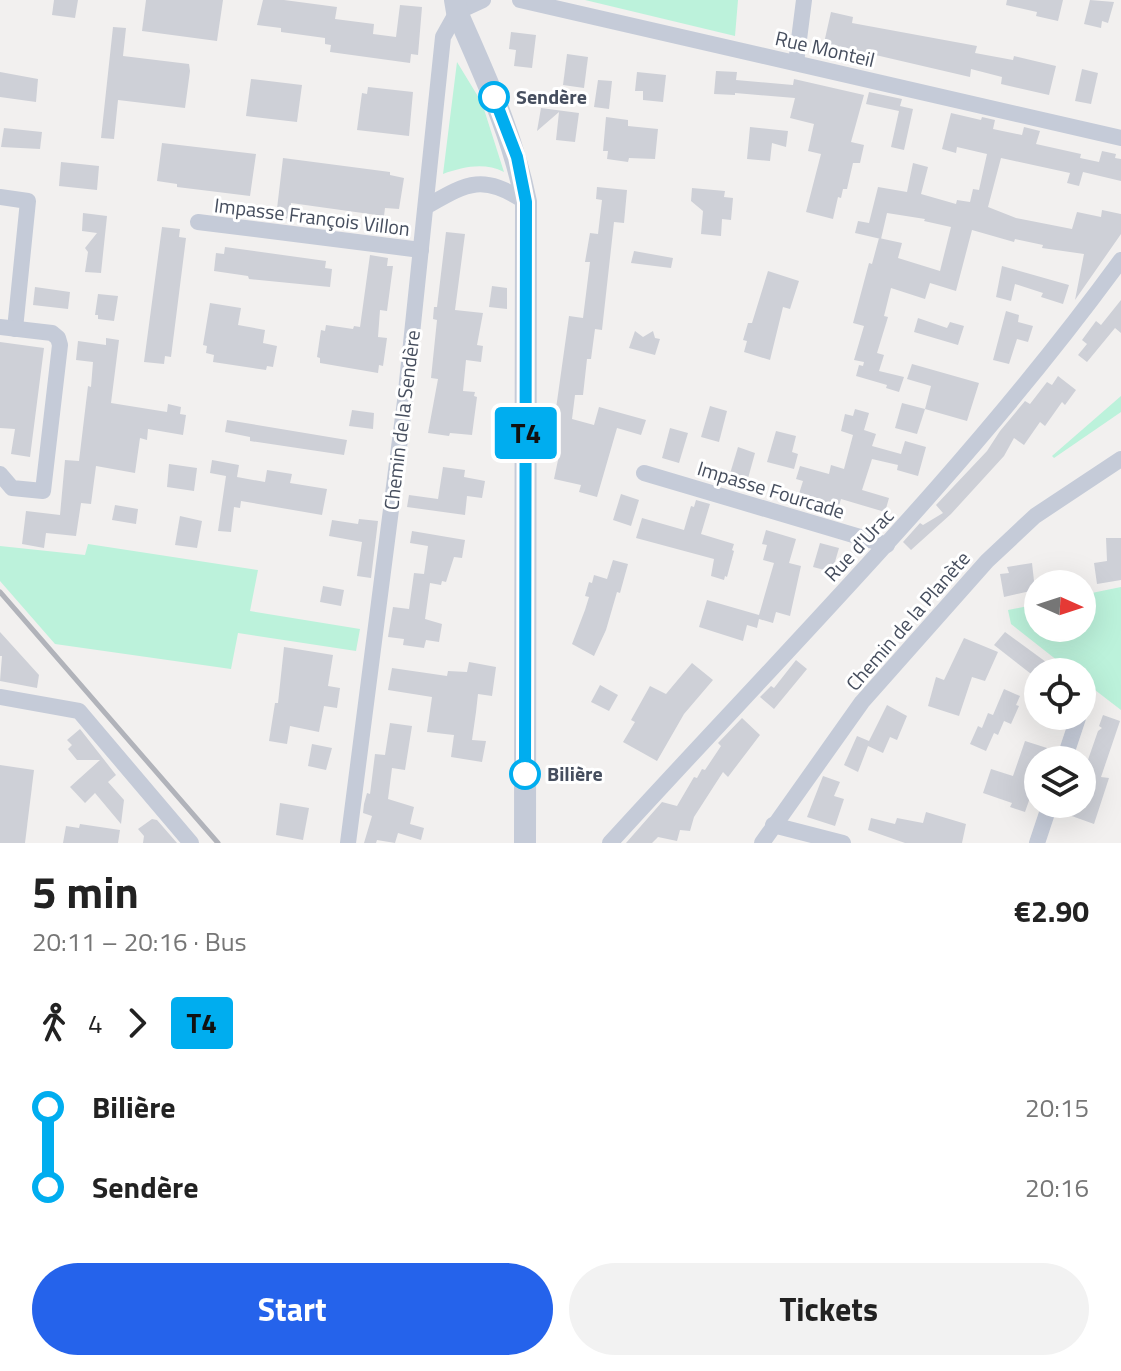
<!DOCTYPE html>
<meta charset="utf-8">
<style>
:root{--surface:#fff;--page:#f2f2f2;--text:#222;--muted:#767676;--accent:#2563eb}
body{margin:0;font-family:"Titillium Web",sans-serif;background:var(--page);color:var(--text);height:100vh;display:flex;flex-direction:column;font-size:30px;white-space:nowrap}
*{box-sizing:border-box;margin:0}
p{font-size:26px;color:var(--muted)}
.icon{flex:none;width:44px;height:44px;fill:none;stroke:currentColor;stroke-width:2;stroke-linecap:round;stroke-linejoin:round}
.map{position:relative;height:843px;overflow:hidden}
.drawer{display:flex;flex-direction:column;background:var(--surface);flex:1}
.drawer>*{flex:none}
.badge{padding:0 16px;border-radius:6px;font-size:28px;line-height:52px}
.needle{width:52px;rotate:93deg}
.tools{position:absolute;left:1024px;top:570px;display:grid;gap:16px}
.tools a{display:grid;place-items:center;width:72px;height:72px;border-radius:50%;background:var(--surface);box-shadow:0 8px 32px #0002;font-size:40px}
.map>.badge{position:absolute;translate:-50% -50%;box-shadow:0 0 0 4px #fff}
.legs{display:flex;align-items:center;gap:12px;height:88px;padding:0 32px;font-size:26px}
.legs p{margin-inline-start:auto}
.summary{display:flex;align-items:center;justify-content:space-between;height:136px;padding:0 32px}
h1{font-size:44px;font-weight:700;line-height:60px}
.button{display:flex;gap:16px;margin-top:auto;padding:16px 32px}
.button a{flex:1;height:92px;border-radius:48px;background:var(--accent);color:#fff;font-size:32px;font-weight:700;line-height:92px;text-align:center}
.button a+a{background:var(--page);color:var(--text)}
ul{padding:0 32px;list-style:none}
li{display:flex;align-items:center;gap:28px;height:80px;font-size:30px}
li i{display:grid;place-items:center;width:12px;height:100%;margin:0 10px;background:currentColor}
li i::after{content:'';width:20px;height:20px;margin:-10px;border:6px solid;border-radius:50%;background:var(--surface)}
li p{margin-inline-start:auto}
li:first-child i{background:linear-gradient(#0000 50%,currentColor 0)}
li:last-child i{background:linear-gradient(currentColor 50%,#0000 0)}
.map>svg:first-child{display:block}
</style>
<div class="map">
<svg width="1121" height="843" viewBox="0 0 1121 843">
<rect width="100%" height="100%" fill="#f2f0ef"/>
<g fill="#bcf2db">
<polygon points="585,0 738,0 735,36"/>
<path d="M 457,62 L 482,103 L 504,172 C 484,162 463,167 443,174 Z"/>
<polygon points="1121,396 1121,412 1054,458 1052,456"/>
<polygon points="88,544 258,570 250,611 360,629 356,651 238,633 231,669 55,644 0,581 0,546 85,555"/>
<polygon points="1121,587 1121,710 1082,680 1082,672 1072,672 1011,624 1008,610 1038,604 1038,628 1082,628 1082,595"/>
</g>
<g fill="#ced0d7">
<polygon points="54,0 78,0 75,18 52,15"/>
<polygon points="146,0 223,0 217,41 142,31"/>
<polygon points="263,0 284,0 337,7 335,19 374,24 373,34 396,37 400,5 422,7 418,55 411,54 410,63 330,52 331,45 325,44 325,38 281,32 281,28 257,25"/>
<polygon points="1007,0 1063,0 1058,21 1036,16 1037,12 1006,5"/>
<polygon points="1090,0 1114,2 1108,23 1102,21 1101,28 1084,24"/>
<polygon points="831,12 853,17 852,23 977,46 975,53 1013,60 1014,56 1056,66 1049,95 1001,84 1002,77 971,69 970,77 824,43"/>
<polygon points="113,27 126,28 123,56 189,64 190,71 185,108 118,100 114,139 101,138"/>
<polygon points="511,32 536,35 532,68 514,66 516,50 509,49"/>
<polygon points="567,54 588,57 584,88 563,85"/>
<polygon points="1082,69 1098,73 1091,104 1075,101"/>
<polygon points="716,71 737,72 736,80 793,85 794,79 864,95 851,142 864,145 860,163 853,163 847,189 843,189 841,198 838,197 833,219 806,212 821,154 808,151 814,124 790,118 795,98 735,93 735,95 714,94"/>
<polygon points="0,72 38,79 36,102 0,97"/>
<polygon points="637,72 666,75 663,102 643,100 643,91 635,91"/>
<polygon points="251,79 302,85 297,122 246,116"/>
<polygon points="598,80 612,81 609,109 594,107"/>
<polygon points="368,87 413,92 409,136 357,130 362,93 367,94"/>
<polygon points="869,92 902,99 900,106 913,109 904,150 891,147 899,111 866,104"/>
<polygon points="541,108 579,113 575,142 556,140 559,112 537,131"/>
<polygon points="951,113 981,120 982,117 995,120 993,129 1022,135 1024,127 1040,131 1036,144 1081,154 1080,158 1099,162 1102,151 1116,154 1115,158 1121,159 1121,181 1083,172 1079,186 1067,183 1070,173 1001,158 988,207 1016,218 1072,229 1077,212 1101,217 1102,210 1121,214 1121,234 1075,300 1084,254 1042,248 1043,245 1015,239 1014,242 972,230 956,291 930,283 925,299 891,288 884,316 888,317 877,353 884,355 879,371 904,377 899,392 886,388 887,385 856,376 859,365 863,366 864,362 854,360 864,326 853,323 869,263 872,264 879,238 902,243 898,258 940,271 951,227 924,221 925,219 887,213 881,239 855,233 858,221 869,223 878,187 907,192 913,163 928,167 921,194 956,204 957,200 970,202 973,189 979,190 987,154 957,147 956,153 942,149"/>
<polygon points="606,117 628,120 628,126 658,129 655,159 629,158 628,162 607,159 608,151 603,151"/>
<polygon points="750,127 788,131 786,147 772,143 770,161 747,159"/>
<polygon points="4,128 42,132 40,149 1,147"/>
<polygon points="162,143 256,154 250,196 177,187 177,184 157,181"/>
<polygon points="283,158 390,172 390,175 404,178 399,209 385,208 384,216 291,203 290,219 276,217"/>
<polygon points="61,162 99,166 97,190 59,186"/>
<polygon points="597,187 627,190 624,223 614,222 602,330 595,329 591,359 587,359 583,395 575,395 572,419 594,425 599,407 646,420 641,435 617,428 597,497 579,492 581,485 554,479 558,460 554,459 557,437 554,436 555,430 553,430 569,316 583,318 590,262 585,262 590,233 598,234 602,200 596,199"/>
<polygon points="692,188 725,191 724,197 733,198 731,220 722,219 721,236 701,234 703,211 691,201"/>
<polygon points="83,213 107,216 101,273 85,272 88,252 85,248 97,233 82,231"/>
<polygon points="162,227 180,229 179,237 186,238 171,357 165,356 164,364 144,362"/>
<polygon points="446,232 465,234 455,310 483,313 477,345 483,346 481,362 466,360 463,391 475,392 474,396 477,397 472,435 450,433 449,436 428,433 438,379 431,378 437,320 433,319 434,307 437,307"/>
<polygon points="225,247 326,261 325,268 332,269 330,287 249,279 248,276 214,271 216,253 224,254"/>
<polygon points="634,251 673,258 671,268 631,263"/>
<polygon points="370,255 388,258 387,266 393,266 387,311 380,310 378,337 387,338 383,366 379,365 378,373 320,363 320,358 317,357 321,330 325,331 326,325 353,329 354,326 360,327"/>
<polygon points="1002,266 1069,285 1063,304 1041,297 1043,293 1015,284 1011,301 996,297"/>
<polygon points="768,271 799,281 790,309 783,307 770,360 744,352 747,341 743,340 748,323 752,323"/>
<polygon points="492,286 507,288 507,309 489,307"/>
<polygon points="35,287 70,292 68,309 33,305"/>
<polygon points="98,294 118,296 114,321 98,319 98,315 95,315"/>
<polygon points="1121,300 1121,333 1115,328 1087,362 1078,355 1087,344 1082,340 1096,321 1101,325"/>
<polygon points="210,303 241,308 238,325 265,330 263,343 277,346 273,367 267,366 266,370 213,362 214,355 206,353 207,346 203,345"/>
<polygon points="1006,311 1019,315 1018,322 1033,326 1028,342 1017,339 1009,364 993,360"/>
<polygon points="918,318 947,328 950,322 964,326 958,345 914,332"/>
<polygon points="635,331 643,337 653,331 655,338 660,339 655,355 629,348"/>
<polygon points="106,338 119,340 111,403 167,412 168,404 181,407 180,414 186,415 183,435 148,429 147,440 140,438 135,473 96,466 91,504 81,503 76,536 46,533 44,548 22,544 26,511 60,515 65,460 79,461 88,386 91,387 93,362 76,360 78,341 106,345"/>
<polygon points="0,342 44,348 30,457 11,454 15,429 0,428"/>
<polygon points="912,364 979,383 967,421 925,409 931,386 907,379"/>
<polygon points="1058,376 1076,390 1065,405 1062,402 1045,426 1040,422 1024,445 1014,438 1004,456 951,514 911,550 903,542 920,523 923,525 943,513 936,505 987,451 1000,431 1025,401 1030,404 1047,382 1052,385"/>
<polygon points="902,403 925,409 917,434 895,428"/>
<polygon points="710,406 727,411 719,442 701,437"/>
<polygon points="855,409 869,413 864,430 876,434 872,446 901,454 905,441 926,447 918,476 897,470 898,465 872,459 862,490 889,498 885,512 841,499 838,509 798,497 803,481 796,479 800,466 829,474 831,465 844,469 853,435 841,431 845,414 853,416"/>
<polygon points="352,410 374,413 373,429 349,426"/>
<polygon points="227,420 347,440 344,455 250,441 250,437 225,432"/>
<polygon points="670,428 688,433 679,463 662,458"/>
<polygon points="776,431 796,436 792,452 798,454 794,469 767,462"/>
<polygon points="738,447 755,453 747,482 729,477"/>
<polygon points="212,460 239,465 237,477 265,482 267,470 292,474 290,483 327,489 322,515 241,501 240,508 234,507 231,532 218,531 226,476 210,473"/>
<polygon points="169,464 197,468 194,491 167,487"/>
<polygon points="443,467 465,470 464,477 485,481 482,498 467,496 465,515 407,507 409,495 438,499"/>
<polygon points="621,494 639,500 631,526 613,520"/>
<polygon points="696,500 710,504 701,534 734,544 732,550 734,551 727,577 725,576 724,580 711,576 714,559 636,538 642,518 684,530 691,506 694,507"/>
<polygon points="115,505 138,509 136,524 112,520"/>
<polygon points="180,516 202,521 197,548 175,545"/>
<polygon points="359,519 378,521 371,578 357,576 362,542 329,536 332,520 358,524"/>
<polygon points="766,530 796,539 789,563 801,566 790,616 776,612 773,623 759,619 757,628 747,625 743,641 699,627 707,600 759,615 774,563 763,560 767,545 762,544"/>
<polygon points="412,531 465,540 462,558 454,557 446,582 442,581 441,585 430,583 425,619 442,624 439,642 426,640 424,648 403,645 404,639 388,637 393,607 409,609 414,573 424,574 428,546 410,543"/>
<polygon points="1106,538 1121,538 1121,580 1097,584 1094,563 1107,561"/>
<polygon points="820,543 839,548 832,572 813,567"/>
<polygon points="613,560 628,564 620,593 617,592 606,630 594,656 572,644 585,610 589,597 585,596 589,582 592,583 594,575 607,579"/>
<polygon points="1032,563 1035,590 1004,597 1000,574 1009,573 1007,567"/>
<polygon points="323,586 344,590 341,606 320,602"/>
<polygon points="0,632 39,675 37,688 0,681 2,656 0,656"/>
<polygon points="1005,632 1046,662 1035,677 994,645"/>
<polygon points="964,638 998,652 985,681 972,677 959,716 928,706 936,677 944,680"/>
<polygon points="284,647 333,655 328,686 340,688 337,708 324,706 319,732 290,726 287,744 269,741 275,703 278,703"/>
<polygon points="796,660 807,669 774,709 760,697 771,686 774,688"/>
<polygon points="469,662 496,667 492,696 478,694 476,712 472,740 486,741 482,762 451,757 454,735 427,732 432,697 388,690 392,668 447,676 448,671 467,672"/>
<polygon points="692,663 713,680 684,714 657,761 623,742 635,722 631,720 650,686 666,694"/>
<polygon points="600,685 618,695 609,711 591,702"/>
<polygon points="1004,689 1020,696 1016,705 1019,706 1011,724 1004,721 998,735 994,733 986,751 970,744 978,726 982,728 988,713 993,715"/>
<polygon points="887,705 907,716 897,740 890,737 883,753 868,746 858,772 844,765 857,736 869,741"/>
<polygon points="1103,715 1120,721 1101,777 1109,778 1094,824 1069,815 1073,804 1082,804 1082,777 1098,731 1102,728 1099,726"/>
<polygon points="742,718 760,735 728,777 723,772 694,817 690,831 680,830 677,841 658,837 652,843 626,843 662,802 677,806 694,777 697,778 702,769 705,770 721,746 718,743"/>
<polygon points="390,723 412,726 405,770 392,768 388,799 414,807 410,824 424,828 421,840 398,833 395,843 377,840 376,843 364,843 372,816 363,813 364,804 367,793 370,794 375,754 385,755"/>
<polygon points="80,729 116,775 108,782 124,800 121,824 95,793 85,803 70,787 100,760 77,760 68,749 72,745 67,740"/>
<polygon points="1025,741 1047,748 1043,760 1038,760 1038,775 1025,812 1010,807 1012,803 983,793 991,769 1013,776"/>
<polygon points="312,744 332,748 326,770 308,766"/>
<polygon points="0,765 34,770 25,843 0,843"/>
<polygon points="823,776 840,782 834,796 844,799 835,826 807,817"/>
<polygon points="280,803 309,808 303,840 276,835"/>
<polygon points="926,812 966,824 962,843 905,843 868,830 871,818 895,824 897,818 923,823"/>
<polygon points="152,819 157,820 177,843 143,843 144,836 138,829"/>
<polygon points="80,824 120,830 118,843 63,843 66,826 79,828"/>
</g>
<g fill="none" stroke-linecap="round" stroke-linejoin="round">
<g stroke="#c5cbd8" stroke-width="16">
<polyline points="520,0 1121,138"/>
<polyline points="796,63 804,0"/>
<polyline points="0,197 28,201 15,329"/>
<path d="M 427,206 C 469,182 482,174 526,202"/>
<polyline points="198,222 421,250"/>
<polyline points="0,327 52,333 58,338 60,345 43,491 12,488 0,474"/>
<polyline points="644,473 887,545"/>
<polyline points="0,697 79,711 191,843"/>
<polyline points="1064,760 1078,718"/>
<polyline points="773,825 843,843"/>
<polyline points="348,843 405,401 443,37 457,12 483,0"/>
<path d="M 610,843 C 784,652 968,470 1121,260"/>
<polyline points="762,843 862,702 987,561 1035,516 1121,459"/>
<polyline points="1037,843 1050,804"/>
</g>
<path stroke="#c5cbd8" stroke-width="22" d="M 455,0 L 457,12 C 485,77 512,132 526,202 L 525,843"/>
<polyline stroke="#b1b3ba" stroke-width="5" points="0,592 218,843"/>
</g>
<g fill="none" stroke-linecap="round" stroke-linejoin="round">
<defs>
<polyline id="line-1" points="494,97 517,157 526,202 525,774"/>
</defs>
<use href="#line-1" stroke="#fff" stroke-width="18"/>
<use href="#line-1" stroke="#00adef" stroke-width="12"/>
</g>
<g fill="#fff" stroke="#00adef" stroke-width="4">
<circle cx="494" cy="97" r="14"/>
<circle cx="525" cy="774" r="14"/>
</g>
<g text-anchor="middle" stroke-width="6" stroke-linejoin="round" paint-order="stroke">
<g font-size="20" fill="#464e5e" stroke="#fff">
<text transform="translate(825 49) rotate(13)" y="7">Rue Monteil</text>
<text transform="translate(312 217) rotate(7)" y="7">Impasse François Villon</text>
<text transform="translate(402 420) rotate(-83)" y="7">Chemin de la Sendère</text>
<text transform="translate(771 490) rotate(17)" y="7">Impasse Fourcade</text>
<text transform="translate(859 545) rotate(-47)" y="7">Rue d'Urac</text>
<text transform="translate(908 621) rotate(-49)" y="7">Chemin de la Planète</text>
</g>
<g font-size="20" font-weight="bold" fill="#464e5e" stroke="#fff" text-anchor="start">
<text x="516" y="104">Sendère</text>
<text x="547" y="781">Bilière</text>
</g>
</g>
</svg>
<div class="tools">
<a><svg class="needle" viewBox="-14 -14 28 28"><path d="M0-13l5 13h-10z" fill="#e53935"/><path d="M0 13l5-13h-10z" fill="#767676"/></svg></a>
<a><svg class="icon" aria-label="locate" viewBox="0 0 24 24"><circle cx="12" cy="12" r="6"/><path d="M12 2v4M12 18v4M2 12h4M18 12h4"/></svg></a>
<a><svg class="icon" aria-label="layers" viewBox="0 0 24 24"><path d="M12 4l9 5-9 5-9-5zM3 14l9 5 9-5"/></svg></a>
</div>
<b class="badge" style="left:526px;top:433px;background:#00adef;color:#111">T4</b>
</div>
<section class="drawer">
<div class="summary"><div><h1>5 min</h1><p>20:11 – 20:16 · Bus</p></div><b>€2.90</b></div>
<div class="legs"><svg class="icon" aria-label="walk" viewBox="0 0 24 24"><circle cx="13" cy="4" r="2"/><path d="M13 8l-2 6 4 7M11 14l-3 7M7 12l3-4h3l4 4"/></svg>4<svg class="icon" aria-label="forward" viewBox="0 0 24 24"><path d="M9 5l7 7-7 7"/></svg><b class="badge" style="background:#00adef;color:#111">T4</b></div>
<ul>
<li><i style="color:#00adef"></i><b>Bilière</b><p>20:15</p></li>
<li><i style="color:#00adef"></i><b>Sendère</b><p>20:16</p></li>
</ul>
<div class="button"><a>Start</a><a>Tickets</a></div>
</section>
